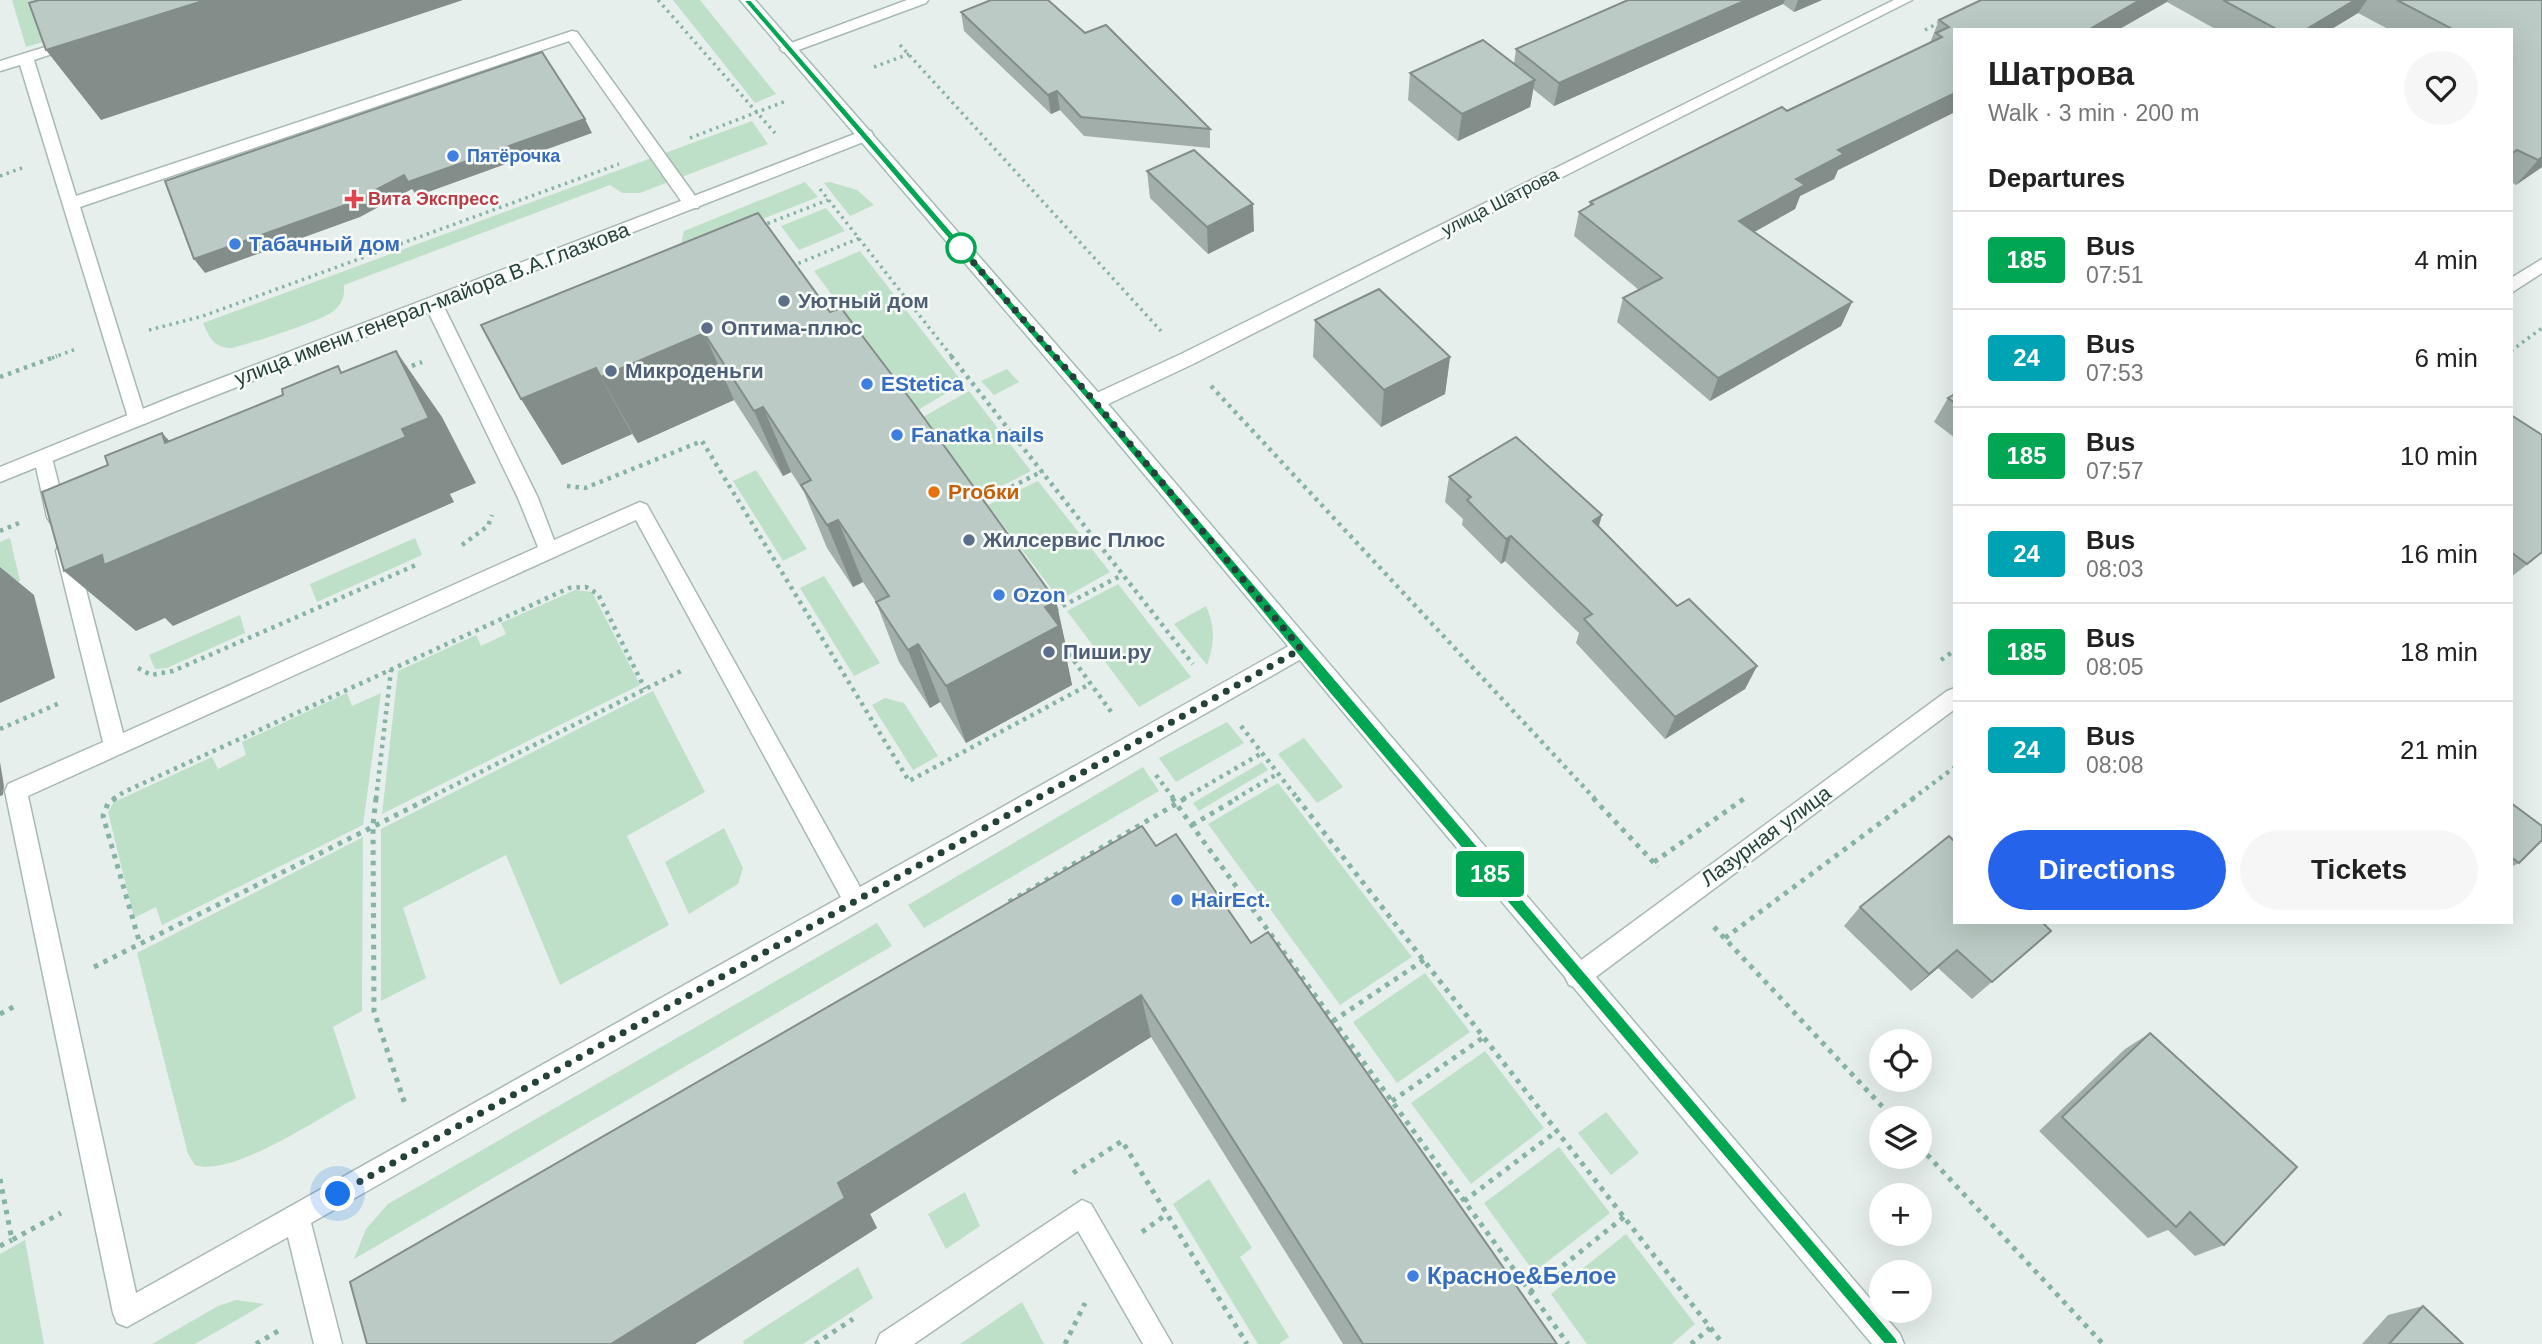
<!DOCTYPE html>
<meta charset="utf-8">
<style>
:root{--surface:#fff;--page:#f6f6f6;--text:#222;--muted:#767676;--line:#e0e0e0;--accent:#2563eb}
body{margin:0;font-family:Helvetica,sans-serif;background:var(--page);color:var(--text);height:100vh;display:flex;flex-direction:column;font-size:26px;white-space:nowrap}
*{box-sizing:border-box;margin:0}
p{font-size:23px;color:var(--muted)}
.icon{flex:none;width:38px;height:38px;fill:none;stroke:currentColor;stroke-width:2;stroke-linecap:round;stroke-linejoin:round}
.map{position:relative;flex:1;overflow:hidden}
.drawer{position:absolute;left:1953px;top:28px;width:560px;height:896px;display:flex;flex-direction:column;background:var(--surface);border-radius:0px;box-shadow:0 7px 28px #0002}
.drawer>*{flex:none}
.badge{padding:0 14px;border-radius:5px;font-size:24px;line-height:46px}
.tools{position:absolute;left:1869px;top:1029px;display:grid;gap:14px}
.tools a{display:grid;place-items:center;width:63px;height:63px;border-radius:50%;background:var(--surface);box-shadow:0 7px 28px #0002;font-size:35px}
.you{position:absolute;width:35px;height:35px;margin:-18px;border:5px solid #fff;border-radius:50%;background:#1a73e8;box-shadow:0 0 0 10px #1a73e833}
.map>.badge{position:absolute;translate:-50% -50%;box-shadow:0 0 0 4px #fff}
h2{padding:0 35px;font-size:26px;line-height:63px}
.round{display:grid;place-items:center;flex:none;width:74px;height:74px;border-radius:37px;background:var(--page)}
.overview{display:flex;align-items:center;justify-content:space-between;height:119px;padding:0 35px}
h1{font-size:33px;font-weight:800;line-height:52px}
.button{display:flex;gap:14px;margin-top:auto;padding:14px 35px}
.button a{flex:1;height:80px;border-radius:42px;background:var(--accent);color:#fff;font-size:28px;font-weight:800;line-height:80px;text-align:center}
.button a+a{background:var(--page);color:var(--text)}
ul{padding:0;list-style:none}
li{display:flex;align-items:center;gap:21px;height:98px;padding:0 35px;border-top:2px solid var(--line)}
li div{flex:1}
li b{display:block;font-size:26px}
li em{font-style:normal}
li .badge{min-width:77px;font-weight:700;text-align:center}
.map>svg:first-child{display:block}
</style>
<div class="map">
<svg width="2542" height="1344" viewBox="0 0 2542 1344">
<rect width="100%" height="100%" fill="#e6efeb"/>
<g fill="#bfe0c8">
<polygon points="12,0 183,0 26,47"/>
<polygon points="673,0 700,0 776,94 755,103"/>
<path d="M 752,121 L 768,144 L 640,193 L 622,193 L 610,185 L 344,285 C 345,297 342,305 331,313 C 312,324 255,342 232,348 C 214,348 210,338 203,323 Z"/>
<polygon points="805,182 818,197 679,252 684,231"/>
<polygon points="830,182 857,190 874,205 850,216 824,183"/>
<polygon points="826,208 845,231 799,250 781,226"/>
<polygon points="860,251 963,383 918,410 814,271"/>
<polygon points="1007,369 1019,382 994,395 981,381"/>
<polygon points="969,391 1031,471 982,496 923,417"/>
<polygon points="756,470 807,549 783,561 733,481"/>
<polygon points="1038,481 1110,572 1060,600 988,505"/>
<polygon points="10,538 20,581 0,589 0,542"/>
<polygon points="415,538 422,555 317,602 310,584"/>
<polygon points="824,576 880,663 854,676 800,588"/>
<polygon points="1118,584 1191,677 1139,707 1067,611"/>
<polygon points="575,590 592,592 640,685 382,814 398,671 476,635 481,646 506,634 501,623"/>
<path d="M 1206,606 C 1215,627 1215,642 1207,665 L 1174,624 Z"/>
<polygon points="240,615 245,633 167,668 155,669 149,655"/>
<polygon points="653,691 705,792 627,836 669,925 560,985 506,855 403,908 426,978 381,1001 381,829"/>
<polygon points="347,693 352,706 381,693 363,825 162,925 156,907 134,918 108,812 114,802 212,757 218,769 246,755 242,742"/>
<polygon points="885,698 904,703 938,756 913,770 872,705"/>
<polygon points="1227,722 1244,743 1176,782 1159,758"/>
<polygon points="1304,738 1343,787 1317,803 1278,754"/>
<polygon points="1262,762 1268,770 1199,811 1193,803"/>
<polygon points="1143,767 1159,791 924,928 908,905"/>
<polygon points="1278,783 1412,957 1340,1005 1208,824"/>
<polygon points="724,828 743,868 738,884 689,914 665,862"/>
<path d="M 363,837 L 362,1011 L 333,1027 L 356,1098 C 321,1117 231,1178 195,1165 L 188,1154 L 137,953 Z"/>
<polygon points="877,923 892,946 354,1259 366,1229 388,1204"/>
<polygon points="1425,973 1470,1032 1397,1083 1353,1022"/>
<polygon points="1485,1051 1544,1128 1471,1184 1411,1103"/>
<polygon points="1606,1112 1639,1153 1611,1175 1578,1133"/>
<polygon points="1559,1147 1610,1213 1534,1272 1484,1203"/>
<polygon points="1209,1179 1252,1248 1240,1257 1289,1337 1279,1344 1258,1344 1173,1204"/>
<polygon points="965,1192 980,1226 946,1249 928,1214"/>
<polygon points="1626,1234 1695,1324 1672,1344 1587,1344 1551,1294"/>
<polygon points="25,1240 44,1344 0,1344 0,1254"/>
<polygon points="858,1267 873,1298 803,1344 744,1344 743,1341"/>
<polygon points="236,1300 264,1304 195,1344 152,1344 218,1306"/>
<polygon points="1022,1302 1044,1344 960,1344"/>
</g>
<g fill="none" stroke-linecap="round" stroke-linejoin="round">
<defs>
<g id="service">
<polygon points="572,31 577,32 698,200 700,204 698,208 686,208 569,41 80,207 146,419 144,424 130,424 20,65 0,71 0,61 71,39 78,43 76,46 34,60 76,196"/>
<path d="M 434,299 L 443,305 L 538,498 L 554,540 L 633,505 L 640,502 L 647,505 L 860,887 L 1294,643 L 1301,640 L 1308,643 L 1311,649 L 1308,655 L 311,1223 L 342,1344 L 314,1344 L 288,1237 L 127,1327 L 117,1323 L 113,1313 L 5,791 L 8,784 L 103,742 L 56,551 L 59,545 L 66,543 L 73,545 L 76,551 L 123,733 L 538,547 L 518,498 L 425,305 ZM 636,520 L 841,897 L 136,1293 L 28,796 Z"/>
<polygon points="43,451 50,453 52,458 67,517 64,522 57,525 50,522 47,517 34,458 36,453"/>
<polygon points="1082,1200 1091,1204 1172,1344 1143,1344 1078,1231 914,1344 876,1344 880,1334"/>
</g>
<g id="minor">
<polygon points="907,0 928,0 926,3 793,52 783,52 780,49 783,46"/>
<polygon points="1894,0 1912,0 1193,364 1102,407 1088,407 1086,402 1088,397 1181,354"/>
<polygon points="865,130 871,131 873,135 871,139 186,407 0,482 0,467 172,397"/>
<polygon points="2542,259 2542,273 2511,293 2511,278"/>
<polygon points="1955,688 1955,709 1585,985 1577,988 1569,985 1565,977 1569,969 1947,691"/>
</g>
<polygon id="secondary" points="740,0 755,0 1102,397 1900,1334 1904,1344 1872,1344 1088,407"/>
</defs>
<use href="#service" stroke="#a8b8b2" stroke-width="3"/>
<use href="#minor" stroke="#a8b8b2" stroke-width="3"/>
<use href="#secondary" stroke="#a4bbb3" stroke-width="3"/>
<g stroke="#86b3a5" stroke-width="3.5" stroke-dasharray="2.5 4.5" stroke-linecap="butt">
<polyline points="658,0 775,133"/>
<polyline points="1925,30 1942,21"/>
<polyline points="900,45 1161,331"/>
<polyline points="874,67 909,54"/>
<polyline points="690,138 786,101"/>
<polyline points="0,176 22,168"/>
<polyline points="820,189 953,358"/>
<polyline points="761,226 828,200"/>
<polyline points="792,266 860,238"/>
<polyline points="149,330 203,316 619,164"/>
<polyline points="2511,351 2542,328"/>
<polyline points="52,358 76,349"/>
</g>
<g stroke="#86b3a5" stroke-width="4.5" stroke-dasharray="3.5 5" stroke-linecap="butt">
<polyline points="951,356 1193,664"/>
<polyline points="404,369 422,362"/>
<polyline points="0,377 57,356"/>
<polyline points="1211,386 1595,799"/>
<polyline points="567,486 585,488 702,441 909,781 1090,684"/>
<polyline points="981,502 1043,471"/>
<polyline points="0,531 19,523"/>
<polyline points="462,545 488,526 492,515"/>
<polyline points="1055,610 1122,575"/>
<polyline points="1064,647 1112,713"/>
<polyline points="1941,660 1955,650"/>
<polyline points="138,668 151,675 173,671 416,565"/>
<polyline points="1241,726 1298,799"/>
<polyline points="0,729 62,702"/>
<polyline points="1156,775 1174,799"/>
<polyline points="113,799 124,792 569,588 586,587 598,594 645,689"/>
<polyline points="376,799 391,670"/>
<polyline points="427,799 683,670"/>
<polyline points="1183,799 1262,753"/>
<polyline points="1235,799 1279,773"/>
<polyline points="1912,799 1955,767"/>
</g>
<g stroke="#86b3a5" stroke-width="5" stroke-dasharray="4.5 6" stroke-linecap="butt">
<polyline points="116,798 108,803 103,816 140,944"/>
<polyline points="376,798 373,825 374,1011 406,1107"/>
<polyline points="1172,798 1568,1344"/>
<polyline points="1297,798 1723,1344"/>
<polyline points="1593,798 1658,867"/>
<polyline points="1192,825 1238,798"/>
<polyline points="1654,862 1745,798"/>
<polyline points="1009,902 1186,798"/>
<polyline points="1714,927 1893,1118"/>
<polyline points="1725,938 1914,798"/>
<polyline points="94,967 430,798"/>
<polyline points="0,1014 17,1005"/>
<polyline points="1333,1021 1424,960"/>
<polyline points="1392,1101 1484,1037"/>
<polyline points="1920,1147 2103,1344"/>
<polyline points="1073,1173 1122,1141 1247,1344"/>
<polyline points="0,1179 12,1240 61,1213"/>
<polyline points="1464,1201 1557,1131"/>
<polyline points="1142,1232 1167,1214"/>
<polyline points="0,1246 12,1240"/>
<polyline points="1530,1292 1624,1217"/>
<polyline points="256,1344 280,1330"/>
<polyline points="815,1344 853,1319"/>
<polyline points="1065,1344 1085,1303"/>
<polyline points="1691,1344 1710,1328"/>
</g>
<use href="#service" fill="#fff" fill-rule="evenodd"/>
<use href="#minor" fill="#fff" fill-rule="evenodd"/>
<use href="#secondary" fill="#fff" fill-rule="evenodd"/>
</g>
<g fill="#a1aea9">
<polygon points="1628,0 1822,0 1794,12 1783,4 1554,106 1533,89 1530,107 1458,141 1408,100 1410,73 1514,64 1516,49"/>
<polygon points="1981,0 2542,0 2542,167 2516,185 2511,182 2511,30 2390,30 2358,13 2330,30 2217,30 2167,2 1955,30 1955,112 1838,170 1834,179 1800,196 1795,209 1754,232 1852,302 1841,326 1710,401 1617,322 1623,298 1639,290 1574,236 1579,212 1589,206 1590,202 1930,43 1939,20"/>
<polygon points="961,12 1085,33 1210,129 1210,148 1084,136 1060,110 1051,114 964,31"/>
<polygon points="1147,171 1254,231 1208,254 1150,198"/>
<polygon points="830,312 1056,601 1069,660 1067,661 1072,685 966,743 940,702 930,708 899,662 876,602 863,582 853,587 827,548 804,492 791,472 783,476 734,400 638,443 632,434 562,465 481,325"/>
<polygon points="1315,320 1450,357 1445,394 1381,427 1313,357"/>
<polygon points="1955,394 1955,438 1934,422 1948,398"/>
<polygon points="2511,415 2542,553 2511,577"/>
<polygon points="1449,477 1599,526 1677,606 1757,666 1745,689 1665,739 1576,643 1579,633 1505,561 1501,564 1462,525 1463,519 1445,502"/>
<polygon points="2511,803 2519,863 2511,867"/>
<polygon points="1156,846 1251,943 1557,1344 1343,1344 1151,1037 870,1214 877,1228 695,1344 367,1344"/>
<polygon points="1860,907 2051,931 1972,999 1938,968 1911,991 1844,926"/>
<polygon points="2150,1033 2224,1245 2195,1256 2168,1230 2148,1238 2039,1131 2125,1049"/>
<polygon points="2423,1306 2463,1344 2362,1344 2388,1315"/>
</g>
<g fill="#838d89">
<polygon points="206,0 463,0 101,120 46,50"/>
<polygon points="1746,0 1785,0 1783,4 1554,106 1559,83"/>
<polygon points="1798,0 1822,0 1794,12"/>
<polygon points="2140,0 2168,0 2167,2 2118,30 2088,30"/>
<polygon points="2355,0 2367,0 2358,13 2330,30 2305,30"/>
<polygon points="1535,80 1530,107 1458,141 1462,114"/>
<polygon points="1057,91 1060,110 1051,114 1048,95"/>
<polygon points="1955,93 1955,112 1838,170 1834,179 1800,196 1795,209 1731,245 1739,221 1796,179 1838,150"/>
<polygon points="585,119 592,133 417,196 412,189 360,217 205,273 194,259 404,175"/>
<polygon points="2542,157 2542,167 2516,185 2538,160"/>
<polygon points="1253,204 1254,231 1208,254 1207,227"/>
<polygon points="1852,302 1841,326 1710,401 1718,378"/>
<polygon points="704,333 734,400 638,443 601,377"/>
<polygon points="396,351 442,417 476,483 450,494 454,502 173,626 165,618 136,631 64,571 402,429"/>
<polygon points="1450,357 1445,394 1381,427 1384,390"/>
<polygon points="596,368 632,434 562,465 521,399"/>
<polygon points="763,407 791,472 783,476 754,411"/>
<polygon points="162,433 223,498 165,443"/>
<polygon points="1602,515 1595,540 1593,521"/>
<polygon points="838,520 863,582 853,587 827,525"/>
<polygon points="1511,536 1505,561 1501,564 1506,539"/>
<polygon points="0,567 34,595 55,678 0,703"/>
<polygon points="1056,601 1069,660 1067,661 1072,685 966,743 946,686 1045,607"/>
<polygon points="918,644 940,702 930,708 908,650"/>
<polygon points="1757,666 1745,689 1665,739 1675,717"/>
<polygon points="0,762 4,786 3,795 0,796"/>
<polygon points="1957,950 1938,968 1911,991 1929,974"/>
<polygon points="1141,995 1151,1037 870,1214 877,1228 695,1344 611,1344 838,1183"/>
</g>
<g fill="#bbcac4" stroke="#838d89" stroke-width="2">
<polygon points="39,0 206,0 46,50 29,3"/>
<polygon points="991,0 1048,0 1085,33 1106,25 1210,129 1081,117 1057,91 1048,95 961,12"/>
<polygon points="1628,0 1746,0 1559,83 1516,49"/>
<polygon points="1981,0 2140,0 2088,30 1955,30 1955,93 1838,150 1844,154 1796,179 1805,185 1739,221 1852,302 1718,378 1623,298 1662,278 1579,212 1593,204 1590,202 1782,107 1787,111 1942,37 1936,33 1949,27 1939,20"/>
<polygon points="2223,0 2355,0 2305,30 2278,30"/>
<polygon points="2397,0 2542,0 2542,157 2538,160 2517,150 2511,154 2511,30 2454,30"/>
<polygon points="1483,40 1535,80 1462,114 1410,73"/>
<polygon points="542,52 585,119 408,182 404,175 351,203 194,259 165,181"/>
<polygon points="1194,150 1253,204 1207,227 1147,171"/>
<polygon points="758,213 830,312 841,308 914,404 1056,601 1045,607 1059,626 946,686 918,644 908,650 876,602 889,596 838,520 827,525 801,485 811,480 763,407 754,411 704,333 601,377 596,368 521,399 481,325"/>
<polygon points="1379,289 1450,357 1384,390 1315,320"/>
<polygon points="396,351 429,418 402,429 406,437 104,565 102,555 64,571 42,492 108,465 105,456 162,433 165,443 283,395 282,389 338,366 341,373"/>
<polygon points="1955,394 1955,403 1948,398"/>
<polygon points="2511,415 2542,435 2542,552 2527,564 2511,552"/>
<polygon points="1516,437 1602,515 1593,521 1677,606 1689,599 1757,666 1675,717 1584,619 1592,614 1511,536 1506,539 1467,500 1471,497 1449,477"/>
<polygon points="2511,803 2542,826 2542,840 2519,863 2511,857"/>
<polygon points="1142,826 1156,846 1176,834 1251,943 1268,932 1557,1344 1363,1344 1141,995 838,1183 845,1198 611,1344 367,1344 350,1282"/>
<polygon points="1949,836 1955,842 1955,922 2042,922 2051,931 1992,982 1957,950 1929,974 1860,907"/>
<polygon points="2150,1033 2297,1167 2224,1245 2190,1212 2176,1227 2062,1117"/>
<polygon points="2423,1306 2463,1344 2389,1344"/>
</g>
<path fill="#00a651" stroke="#fff" stroke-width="2" d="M 743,0 L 751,0 C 1136,442 1515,891 1896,1338 L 1899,1344 L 1884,1344 L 1330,694 L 1091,405 Z"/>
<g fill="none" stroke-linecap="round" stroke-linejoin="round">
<polyline stroke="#24423a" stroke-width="7" stroke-dasharray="0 12.6" points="338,1194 1301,649 1095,402 961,248"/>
</g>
<g fill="#3f7fe0" stroke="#f7fbf9" stroke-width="2.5">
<circle cx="453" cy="156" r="7"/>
<circle cx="235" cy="244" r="7"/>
<circle cx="867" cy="384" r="7"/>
<circle cx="897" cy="435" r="7"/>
<circle cx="999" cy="595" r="7"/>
<circle cx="1177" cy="900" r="7"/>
<circle cx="1413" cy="1276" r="7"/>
</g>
<path fill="#e0444e" stroke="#f7fbf9" stroke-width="2.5" d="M350.5 188.5h7v7h7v7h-7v7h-7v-7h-7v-7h7z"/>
<circle fill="#fff" stroke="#00a651" stroke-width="3.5" cx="961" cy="248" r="14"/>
<g fill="#5c6f8a" stroke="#f7fbf9" stroke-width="2.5">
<circle cx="784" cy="301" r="7"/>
<circle cx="707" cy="328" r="7"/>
<circle cx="611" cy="371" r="7"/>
<circle cx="969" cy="540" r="7"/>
<circle cx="1049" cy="652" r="7"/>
</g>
<circle fill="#e8710a" stroke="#f7fbf9" stroke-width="2.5" cx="934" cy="492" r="7"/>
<g text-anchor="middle" stroke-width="5" stroke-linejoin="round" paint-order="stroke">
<g font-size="18" font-weight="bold" fill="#366cbe" stroke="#f7fbf9" text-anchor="start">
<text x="467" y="162">Пятёрочка</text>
</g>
<g font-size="18" font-weight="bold" fill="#be3a42" stroke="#f7fbf9" text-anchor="start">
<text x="368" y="205">Вита Экспресс</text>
</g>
<g font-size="18" fill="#24423a" stroke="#f7fbf9">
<text transform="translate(1500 202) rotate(-27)" y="6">улица Шатрова</text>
</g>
<g font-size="21" font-weight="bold" fill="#366cbe" stroke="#f7fbf9" text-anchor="start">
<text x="249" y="251">Табачный дом</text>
<text x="881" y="391">EStetica</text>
<text x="911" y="442">Fanatka nails</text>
<text x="1013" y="602">Ozon</text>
<text x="1191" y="907">HairEct.</text>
</g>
<g font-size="21" font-weight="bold" fill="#4e5e75" stroke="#f7fbf9" text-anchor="start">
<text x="798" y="308">Уютный дом</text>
<text x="721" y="335">Оптима-плюс</text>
<text x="625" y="378">Микроденьги</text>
<text x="983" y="547">Жилсервис Плюс</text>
<text x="1063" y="659">Пиши.ру</text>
</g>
<g font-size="21" fill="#24423a" stroke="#f7fbf9">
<text transform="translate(432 304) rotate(-21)" y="7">улица имени генерал-майора В.А.Глазкова</text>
<text transform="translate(1766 836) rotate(-36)" y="7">Лазурная улица</text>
</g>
<g font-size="21" font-weight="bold" fill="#c56008" stroke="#f7fbf9" text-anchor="start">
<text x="948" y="499">Proбки</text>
</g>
<g font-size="24" font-weight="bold" fill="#366cbe" stroke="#f7fbf9" text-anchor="start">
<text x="1427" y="1284">Красное&amp;Белое</text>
</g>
</g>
</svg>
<div class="tools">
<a><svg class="icon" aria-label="locate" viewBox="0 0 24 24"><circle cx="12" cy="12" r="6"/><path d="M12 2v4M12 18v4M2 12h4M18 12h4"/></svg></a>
<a><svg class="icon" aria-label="layers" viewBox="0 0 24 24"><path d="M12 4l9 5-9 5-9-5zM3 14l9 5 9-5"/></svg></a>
<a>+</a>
<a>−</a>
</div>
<div class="you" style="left:338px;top:1194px"></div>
<b class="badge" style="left:1490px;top:874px;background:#00a651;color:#fff">185</b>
<section class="drawer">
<div class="overview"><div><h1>Шатрова</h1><p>Walk · 3 min · 200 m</p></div><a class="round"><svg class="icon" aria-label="heart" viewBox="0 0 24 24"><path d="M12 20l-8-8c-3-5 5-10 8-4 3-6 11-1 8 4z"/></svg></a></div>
<h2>Departures</h2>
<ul>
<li><span class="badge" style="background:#00a651;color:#fff">185</span><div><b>Bus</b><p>07:51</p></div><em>4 min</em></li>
<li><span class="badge" style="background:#00a3b4;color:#fff">24</span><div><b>Bus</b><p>07:53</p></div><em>6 min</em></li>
<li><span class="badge" style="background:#00a651;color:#fff">185</span><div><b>Bus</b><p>07:57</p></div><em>10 min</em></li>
<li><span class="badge" style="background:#00a3b4;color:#fff">24</span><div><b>Bus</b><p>08:03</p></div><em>16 min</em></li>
<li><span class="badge" style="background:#00a651;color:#fff">185</span><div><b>Bus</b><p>08:05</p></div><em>18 min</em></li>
<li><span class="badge" style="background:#00a3b4;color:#fff">24</span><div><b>Bus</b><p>08:08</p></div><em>21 min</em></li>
</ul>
<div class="button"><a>Directions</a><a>Tickets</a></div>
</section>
</div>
